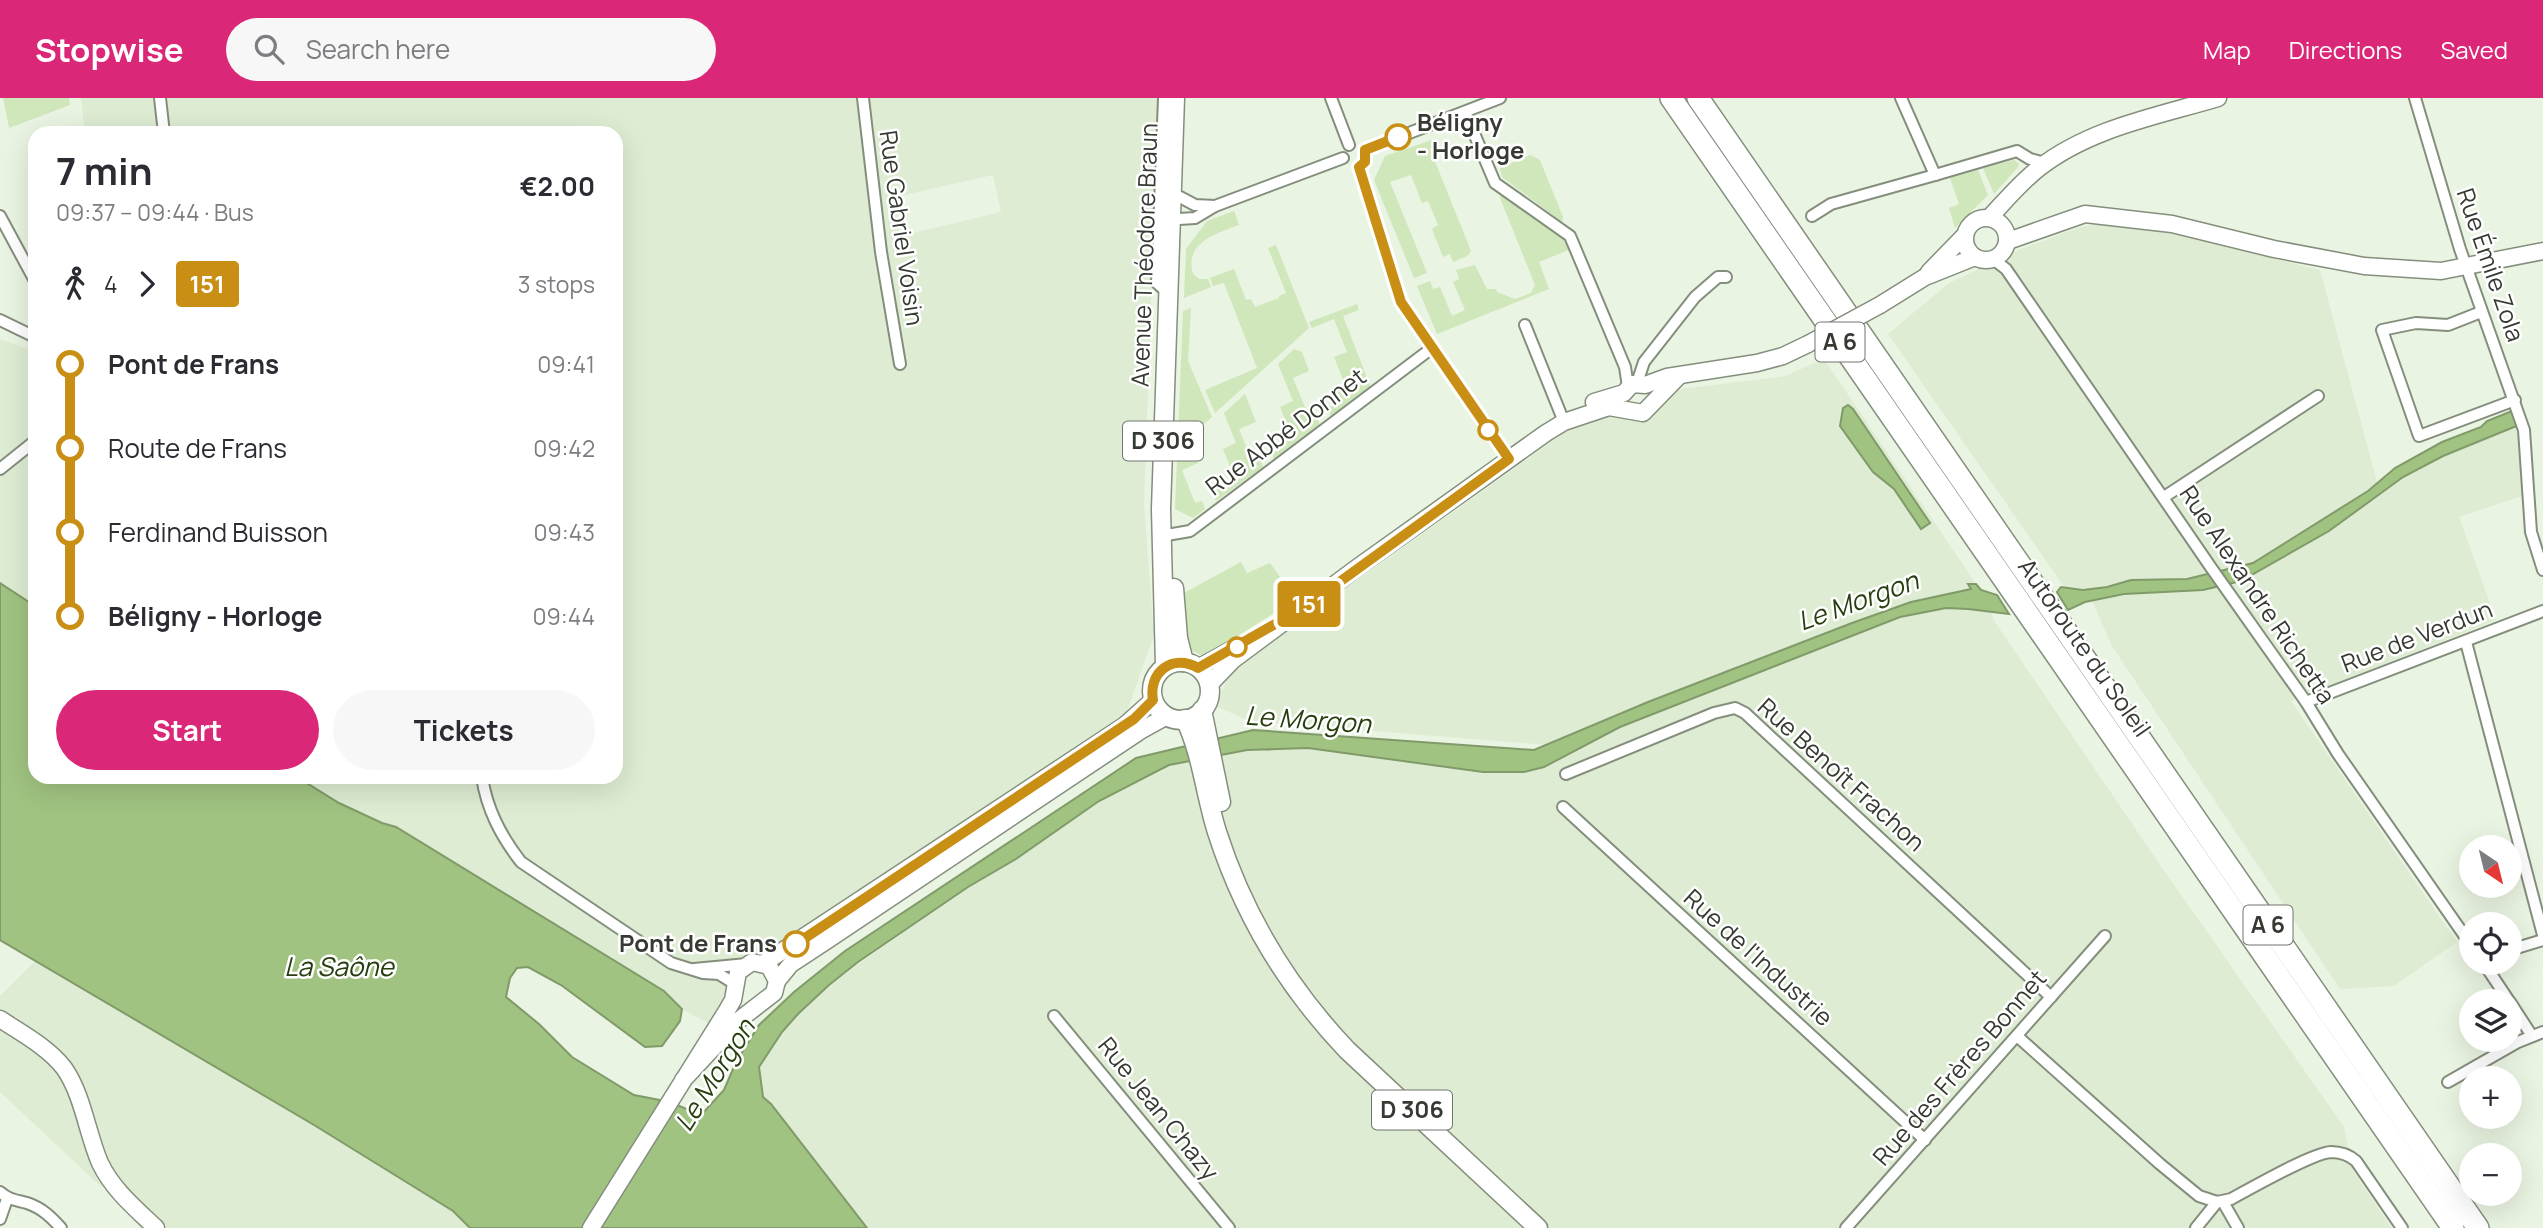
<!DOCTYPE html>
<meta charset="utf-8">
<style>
:root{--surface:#fff;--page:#f7f7f7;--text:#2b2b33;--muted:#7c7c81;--accent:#db2777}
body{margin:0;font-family:Manrope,sans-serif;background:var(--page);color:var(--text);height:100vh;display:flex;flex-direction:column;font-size:26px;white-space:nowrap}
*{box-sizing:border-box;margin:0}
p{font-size:23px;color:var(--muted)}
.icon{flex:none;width:38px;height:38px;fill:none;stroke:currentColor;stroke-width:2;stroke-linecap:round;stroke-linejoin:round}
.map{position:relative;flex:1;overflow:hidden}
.panel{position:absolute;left:28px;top:28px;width:595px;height:658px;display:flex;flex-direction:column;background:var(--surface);border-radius:21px;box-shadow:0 7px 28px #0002}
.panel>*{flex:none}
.badge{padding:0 14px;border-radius:5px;font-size:24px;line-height:46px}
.needle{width:46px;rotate:145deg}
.buttons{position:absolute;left:2459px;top:737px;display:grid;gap:14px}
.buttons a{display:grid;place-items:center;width:63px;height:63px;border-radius:50%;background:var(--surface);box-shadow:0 7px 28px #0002;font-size:35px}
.map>.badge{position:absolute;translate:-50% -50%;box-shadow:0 0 0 4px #fff}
.legs{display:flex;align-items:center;gap:10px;height:77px;padding:0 28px;font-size:23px}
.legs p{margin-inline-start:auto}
.headline{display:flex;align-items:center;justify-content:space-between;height:119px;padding:0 28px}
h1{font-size:38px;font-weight:700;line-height:52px}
.button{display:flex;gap:14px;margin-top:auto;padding:14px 28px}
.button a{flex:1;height:80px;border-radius:42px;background:var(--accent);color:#fff;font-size:28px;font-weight:700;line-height:80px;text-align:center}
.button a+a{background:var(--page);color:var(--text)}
ul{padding:0 28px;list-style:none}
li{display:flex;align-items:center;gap:24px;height:84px;font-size:26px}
li i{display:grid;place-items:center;width:10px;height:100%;margin:0 9px;background:currentColor}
li i::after{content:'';width:18px;height:18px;margin:-9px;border:5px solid;border-radius:50%;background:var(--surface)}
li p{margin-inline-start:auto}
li:first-child i{background:linear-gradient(#0000 50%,currentColor 0)}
li:last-child i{background:linear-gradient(currentColor 50%,#0000 0)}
header{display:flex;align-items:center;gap:42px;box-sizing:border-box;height:98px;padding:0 35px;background:var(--accent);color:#fff}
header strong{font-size:33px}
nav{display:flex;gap:38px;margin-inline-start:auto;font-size:24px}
.search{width:490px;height:63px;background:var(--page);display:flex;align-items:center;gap:18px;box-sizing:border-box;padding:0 24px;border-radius:38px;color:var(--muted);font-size:26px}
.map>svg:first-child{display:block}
</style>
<header>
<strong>Stopwise</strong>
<div class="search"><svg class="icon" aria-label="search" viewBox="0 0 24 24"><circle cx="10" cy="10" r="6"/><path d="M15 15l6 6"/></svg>Search here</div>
<nav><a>Map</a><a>Directions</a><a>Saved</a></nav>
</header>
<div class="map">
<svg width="2543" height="1130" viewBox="0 0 2543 1130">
<rect width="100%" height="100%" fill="#eaf4e2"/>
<g fill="#ddecd2" fill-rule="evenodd">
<path d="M 81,0 L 1158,0 L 1144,406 L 1154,537 L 1125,619 L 767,854 L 737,862 L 730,870 L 726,895 L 708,925 L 682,911 L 664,893 L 529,808 L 396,729 L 382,725 L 339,705 L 297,679 L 616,679 L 616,35 L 85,35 ZM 993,77 L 1001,114 L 901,138 L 895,99 Z"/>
<polygon points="2113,124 2135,127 2320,172 2377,384 2368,393 2253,465 2187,481 2131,482 2091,491 2065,490 1888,236 1949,185 2021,151 2080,129"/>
<polygon points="0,241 35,254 35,508 0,485"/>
<polygon points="1824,261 1976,486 1969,487 1972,491 1911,504 1852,525 1648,604 1549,647 1249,623 1216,608 1230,573 1568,332 1590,321 1681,291 1785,278"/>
<polygon points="2514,329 2517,329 2522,398 2459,419 2496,522 2291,603 2457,844 2394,888 2340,891 2112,548 2092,503 2138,495 2214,490 2248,481 2329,433 2403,379 2443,358"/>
<polygon points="1946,510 1968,511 1992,515 1993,521 2158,764 2344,1029 2353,1073 2392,1130 867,1130 771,1006 763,999 758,969 782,934 798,916 829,887 968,789 1016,761 1099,703 1161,673 1169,667 1247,652 1308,650 1483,674 1524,674 1544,669 1620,629 1888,523 1913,516"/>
<polygon points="35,863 314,1027 453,1113 470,1130 157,1130 96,1084 0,994 0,898"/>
</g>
<g fill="#cfe7ba">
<polygon points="3,0 69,0 70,7 9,30"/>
<polygon points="1435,41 1438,47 1430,51 1471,153 1467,158 1453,164 1450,156 1443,159 1432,131 1438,127 1428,103 1422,105 1411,77 1390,84 1427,175 1414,180 1374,82 1385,58"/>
<polygon points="1530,57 1540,62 1563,119 1562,124 1502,79 1500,70"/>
<polygon points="2014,62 2019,66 2018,69 1994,96 1983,70"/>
<polygon points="1978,72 1988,97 1955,130 1949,110 1959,106 1950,80"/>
<polygon points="1501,95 1566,144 1571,151 1539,164 1549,191 1437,236 1417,188 1430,183 1433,191 1440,189 1452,218 1465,212 1453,184 1459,181 1456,172 1475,167 1487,191 1496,191 1497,194 1515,201 1531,195 1535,187 1500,100"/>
<path d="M 1234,113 L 1239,127 C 1216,136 1184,144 1193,176 L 1199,181 L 1208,181 L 1211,189 L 1184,200 L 1186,151 L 1207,123 Z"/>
<polygon points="1276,147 1309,230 1215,315 1205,292 1257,270 1224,185 1213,188 1210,180 1234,171 1246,202 1251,201 1255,209 1279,200 1279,198 1286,195 1268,150"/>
<polygon points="1357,206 1359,212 1343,218 1371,290 1331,319 1327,310 1341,304 1337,294 1346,289 1334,259 1347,254 1334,221 1312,230 1309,224"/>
<polygon points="1191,210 1188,263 1212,319 1188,340 1198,365 1182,372 1195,405 1202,403 1205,411 1193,420 1175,411 1183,213"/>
<polygon points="1294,251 1302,254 1309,273 1293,280 1307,314 1314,311 1320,327 1274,361 1269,349 1292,340 1280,309 1293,303 1278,266"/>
<polygon points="1245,296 1256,324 1239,331 1252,364 1260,361 1263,369 1216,403 1211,392 1235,381 1223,351 1236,345 1224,315"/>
<polygon points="1241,464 1247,475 1270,465 1296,501 1205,559 1186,550 1182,496"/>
</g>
<g fill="#a0c381" stroke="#809a69" stroke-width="2">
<polygon points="1848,307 1853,311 1930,425 1921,431 1894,391 1873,374 1840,328 1843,310"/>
<polygon points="2512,313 2524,327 2514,329 2443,358 2403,379 2329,433 2241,483 2203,492 2124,496 2085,504 2068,512 2057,494 2061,489 2083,492 2107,489 2131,482 2187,481 2253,465 2368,393 2395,370 2442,344 2481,329 2487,323"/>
<polygon points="0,485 35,508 35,679 297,679 339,705 382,725 396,729 664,893 682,911 680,923 662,948 645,949 561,887 528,869 517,870 510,880 506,899 539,926 572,959 634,997 660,1002 658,1008 671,1016 677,1007 696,1015 703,1015 724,992 736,964 759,927 794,894 845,853 1136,660 1253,632 1534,652 1648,604 1852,525 1911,504 1971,491 1968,486 1976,486 1981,492 1997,497 2009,516 1968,511 1946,510 1900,519 1620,629 1544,669 1524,674 1483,674 1308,650 1247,652 1169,667 1099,703 1016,761 968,789 858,864 829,887 798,916 782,934 759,969 763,999 771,1006 867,1130 470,1130 453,1113 314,1027 0,842"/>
</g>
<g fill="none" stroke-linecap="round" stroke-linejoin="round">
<defs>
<g id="street">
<polyline points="160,0 164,35"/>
<polyline points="863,0 881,154 900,266"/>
<polyline points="1164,0 1157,185 1167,194"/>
<polyline points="1331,0 1349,47"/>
<polyline points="1901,0 1935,77 2017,53 2030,61 2045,65"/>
<polyline points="2415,0 2460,151 2524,332 2531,434 2543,472"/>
<polyline points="1465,14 1495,85 1570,138 1625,269 1628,289"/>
<polyline points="1365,52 1500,0"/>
<polyline points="1359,69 1401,204 1509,361"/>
<polyline points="1180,99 1195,107 1215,108"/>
<polyline points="0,118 35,183"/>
<polyline points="1812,118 1831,106 1935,77"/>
<polyline points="1179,121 1195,120 1215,108 1343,60"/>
<polyline points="1993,161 2006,171 2212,471 2306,604 2338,656 2471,847"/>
<polyline points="2481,214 2448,227 2416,225 2382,232 2419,338 2515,302"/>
<polyline points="0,222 35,239"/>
<polyline points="1525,227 1564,324"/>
<polyline points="1637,285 1644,264 1695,199 1718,179 1726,179"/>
<polyline points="0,371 35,343"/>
<polyline points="2164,399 2318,298"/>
<polyline points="1161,438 1190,433 1432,250"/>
<polyline points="2466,544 2543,837"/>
<polyline points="2306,604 2543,513"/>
<polyline points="1566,676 1714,615 1735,610 1745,615 2051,899"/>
<path d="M 482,679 C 487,712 501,738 521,764 L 671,865 L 703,875 L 719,876 L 735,886"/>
<polyline points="1563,709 1925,1042"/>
<polyline points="2510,852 2543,842"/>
<polyline points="2483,864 2509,903"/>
<polyline points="694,871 747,866"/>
<polyline points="2510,904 2532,938"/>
<polyline points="1054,918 1229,1130"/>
<path d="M 2017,938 L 2160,1066 L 2199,1098 L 2217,1104 L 2231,1101 C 2250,1091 2312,1055 2331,1054 C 2341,1054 2349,1057 2356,1063 L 2402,1130"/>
<polyline points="2448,984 2518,944 2543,934"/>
<path d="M 0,1094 C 9,1102 16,1102 27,1105 C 42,1110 51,1119 61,1130"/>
<polyline points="2223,1104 2238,1130"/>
<polyline points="0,1121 7,1101"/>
<polyline points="1846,1130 2105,838"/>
<polyline points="2196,1130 2217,1104"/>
</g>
<g id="secondary">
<path d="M 1990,119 C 2006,102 2021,84 2039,70 C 2090,30 2158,18 2218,0"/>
<circle cx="1986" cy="141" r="21"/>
<polyline points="2008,143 2085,116 2172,126 2274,151 2364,168 2441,173 2543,153"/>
<polyline points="1929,174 1965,137"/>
<polyline points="1880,207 1925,179 1975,159"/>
<polyline points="1594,304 1624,295 1632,286 1645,287 1667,279 1757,265 1783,258 1808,246"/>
<polyline points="1198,570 1240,547"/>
<polyline points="1209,587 1233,562 1358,469 1546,335 1564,324 1609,309 1643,315 1679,278"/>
<polyline points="764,865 1124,628 1153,602"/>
<polyline points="777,883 791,866 826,843 1140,633 1167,618"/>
<path d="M 0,921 C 21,935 48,949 64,970 C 83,997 87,1035 100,1065 C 113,1092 135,1110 156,1130"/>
<polyline points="591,1130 726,914 733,902 738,874 752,864 769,868 777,883 774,895 739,922 683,982"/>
</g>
<g id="primary">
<polyline points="1174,490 1178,540 1184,564"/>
<circle cx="1181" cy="593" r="29"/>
<polyline points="1165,568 1161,411 1175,0"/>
<polyline points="1202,612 1221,704"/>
<path d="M 1185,621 C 1202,657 1205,696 1217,734 C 1243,815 1288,890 1347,952 L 1538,1130"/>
</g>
<g id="highway">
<polyline points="1671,0 2453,1130"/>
<polyline points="1698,0 2478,1130"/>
</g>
</defs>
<use href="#street" stroke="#848e7d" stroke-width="14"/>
<use href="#secondary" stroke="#848e7d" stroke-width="19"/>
<use href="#primary" stroke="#848e7d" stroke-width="21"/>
<use href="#highway" stroke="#848e7d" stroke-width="24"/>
<use href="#street" stroke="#fff" stroke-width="10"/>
<use href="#secondary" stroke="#fff" stroke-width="16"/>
<use href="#primary" stroke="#fff" stroke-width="18"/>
<use href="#highway" stroke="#fff" stroke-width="21"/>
<defs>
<polyline id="secondary-bridge" points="1808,246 1880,207"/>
</defs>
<use href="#secondary-bridge" stroke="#848e7d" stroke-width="19" stroke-linecap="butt"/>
<use href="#secondary-bridge" stroke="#fff" stroke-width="16"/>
</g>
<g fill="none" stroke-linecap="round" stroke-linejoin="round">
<defs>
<path id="line-1" d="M 796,846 L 1134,621 L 1153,602 C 1148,574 1173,555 1198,570 L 1305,509 L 1509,361 L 1401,204 L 1359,69 L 1365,64 L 1365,52 L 1398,39"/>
</defs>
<use href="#line-1" stroke="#fff" stroke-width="16"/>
<use href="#line-1" stroke="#c98f15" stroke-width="10"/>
</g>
<g fill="#fff" stroke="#c98f15" stroke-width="3.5">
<circle cx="1398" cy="39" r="12"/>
<circle cx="1488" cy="332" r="9"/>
<circle cx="1237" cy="549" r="9"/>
<circle cx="796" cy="846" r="12"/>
</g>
<g text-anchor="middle" stroke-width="5" stroke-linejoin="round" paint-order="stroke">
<g fill="#fff" stroke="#727570" stroke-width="2">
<rect x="1815.5" y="224.5" width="49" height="39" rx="5"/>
<rect x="1123" y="323.5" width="80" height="39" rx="5"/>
<rect x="2243.5" y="807.5" width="49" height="39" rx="5"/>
<rect x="1372" y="992.5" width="80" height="39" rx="5"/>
</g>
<g font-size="23" font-weight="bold" fill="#363a32">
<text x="1840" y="252">A 6</text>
<text x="1163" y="351">D 306</text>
<text x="2268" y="835">A 6</text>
<text x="1412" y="1020">D 306</text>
</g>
<g font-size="24" font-weight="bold" fill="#363a32" stroke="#fff" text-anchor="start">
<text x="1417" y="33">Béligny<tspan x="1417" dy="28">- Horloge</tspan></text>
<text x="777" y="854" text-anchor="end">Pont de Frans</text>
</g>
<g font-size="24" fill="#363a32" stroke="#fff">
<text transform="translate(901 130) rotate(82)" y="8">Rue Gabriel Voisin</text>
<text transform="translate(1145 157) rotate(-88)" y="8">Avenue Théodore Braun</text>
<text transform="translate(2490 167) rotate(71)" y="8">Rue Émile Zola</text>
<text transform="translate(1286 334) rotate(-37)" y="8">Rue Abbé Donnet</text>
<text transform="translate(2257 497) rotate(56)" y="8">Rue Alexandre Richetta</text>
<text transform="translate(2417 539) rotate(-21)" y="8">Rue de Verdun</text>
<text transform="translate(2084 550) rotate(55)" y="8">Autoroute du Soleil</text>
<text transform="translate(1841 677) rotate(42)" y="8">Rue Benoît Frachon</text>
<text transform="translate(1758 860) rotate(42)" y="8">Rue de l'Industrie</text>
<text transform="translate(1960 970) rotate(-49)" y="8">Rue des Frères Bonnet</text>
<text transform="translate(1158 1011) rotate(51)" y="8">Rue Jean Chazy</text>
</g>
<g font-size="26" font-style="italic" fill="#283e0f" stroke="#fff">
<text transform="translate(1858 503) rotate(-20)" y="9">Le Morgon</text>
<text transform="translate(1308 622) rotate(4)" y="9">Le Morgon</text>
<text x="339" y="878">La Saône</text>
<text transform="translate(715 977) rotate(-58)" y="9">Le Morgon</text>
</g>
</g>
</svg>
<div class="buttons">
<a><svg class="needle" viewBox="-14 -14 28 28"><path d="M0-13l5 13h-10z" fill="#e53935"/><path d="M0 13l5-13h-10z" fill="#7c7c81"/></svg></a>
<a><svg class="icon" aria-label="locate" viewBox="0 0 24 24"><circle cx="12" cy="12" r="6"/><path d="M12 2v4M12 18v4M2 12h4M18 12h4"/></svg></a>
<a><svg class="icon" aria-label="layers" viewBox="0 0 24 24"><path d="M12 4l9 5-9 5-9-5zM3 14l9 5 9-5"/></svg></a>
<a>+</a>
<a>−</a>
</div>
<b class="badge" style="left:1309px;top:506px;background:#c98f15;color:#fff">151</b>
<section class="panel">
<div class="headline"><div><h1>7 min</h1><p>09:37 – 09:44 · Bus</p></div><b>€2.00</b></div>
<div class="legs"><svg class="icon" aria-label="walk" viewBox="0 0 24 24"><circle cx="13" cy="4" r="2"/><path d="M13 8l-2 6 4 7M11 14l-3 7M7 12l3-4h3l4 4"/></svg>4<svg class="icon" aria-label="forward" viewBox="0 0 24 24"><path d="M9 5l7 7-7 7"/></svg><b class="badge" style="background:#c98f15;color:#fff">151</b><p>3 stops</p></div>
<ul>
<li><i style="color:#c98f15"></i><b>Pont de Frans</b><p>09:41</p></li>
<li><i style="color:#c98f15"></i><span>Route de Frans</span><p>09:42</p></li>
<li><i style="color:#c98f15"></i><span>Ferdinand Buisson</span><p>09:43</p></li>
<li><i style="color:#c98f15"></i><b>Béligny - Horloge</b><p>09:44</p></li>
</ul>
<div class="button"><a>Start</a><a>Tickets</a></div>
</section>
</div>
